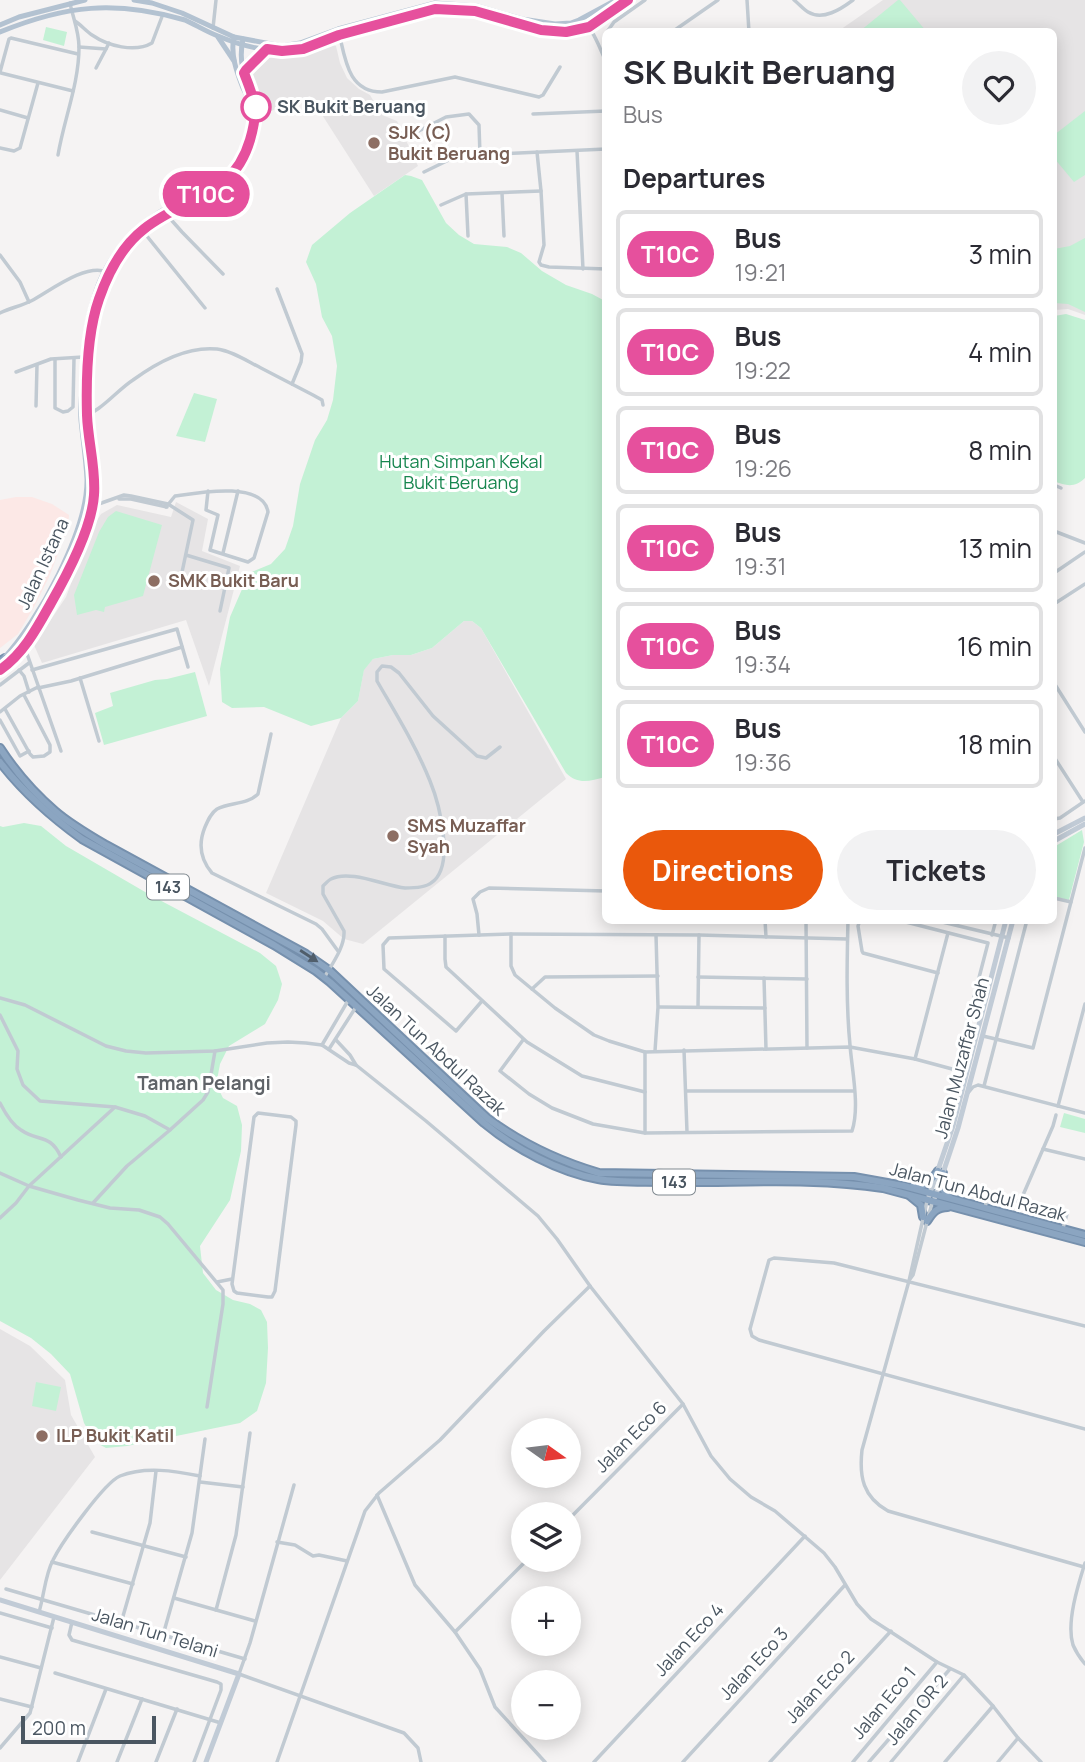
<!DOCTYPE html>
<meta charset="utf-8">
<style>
:root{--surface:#fff;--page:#f2f2f3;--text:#2b2b33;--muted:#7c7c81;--line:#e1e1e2;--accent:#ea580c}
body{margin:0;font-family:Manrope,sans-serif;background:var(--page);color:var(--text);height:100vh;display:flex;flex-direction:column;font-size:26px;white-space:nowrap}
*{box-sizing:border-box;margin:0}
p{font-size:23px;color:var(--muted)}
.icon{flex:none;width:38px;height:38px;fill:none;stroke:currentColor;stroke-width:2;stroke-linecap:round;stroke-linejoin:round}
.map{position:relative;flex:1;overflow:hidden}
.sheet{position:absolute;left:602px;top:28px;width:455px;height:896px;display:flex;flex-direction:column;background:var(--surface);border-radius:10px;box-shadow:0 4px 18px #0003}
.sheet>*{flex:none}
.badge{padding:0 14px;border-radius:23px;font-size:24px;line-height:46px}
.needle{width:46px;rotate:104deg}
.fabs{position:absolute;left:511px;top:1418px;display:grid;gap:14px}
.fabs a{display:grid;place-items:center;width:70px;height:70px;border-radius:50%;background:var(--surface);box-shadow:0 4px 18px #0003;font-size:35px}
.scale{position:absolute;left:21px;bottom:18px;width:135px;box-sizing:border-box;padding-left:7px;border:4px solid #4a5661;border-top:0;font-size:19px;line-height:24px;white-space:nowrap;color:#4a5661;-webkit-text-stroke:5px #fff;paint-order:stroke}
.map>.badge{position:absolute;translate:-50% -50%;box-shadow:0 0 0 4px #fff}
h2{padding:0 21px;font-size:26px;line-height:63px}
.round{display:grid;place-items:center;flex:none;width:74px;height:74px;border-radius:37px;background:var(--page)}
.overview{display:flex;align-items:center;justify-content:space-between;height:119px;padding:0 21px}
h1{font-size:33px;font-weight:700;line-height:52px}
.button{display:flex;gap:14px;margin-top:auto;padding:14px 21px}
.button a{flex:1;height:80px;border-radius:42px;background:var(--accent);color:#fff;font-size:28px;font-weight:700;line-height:80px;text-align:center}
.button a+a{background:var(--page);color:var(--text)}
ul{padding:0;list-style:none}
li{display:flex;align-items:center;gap:21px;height:88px;margin:0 14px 10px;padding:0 7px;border:4px solid var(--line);border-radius:10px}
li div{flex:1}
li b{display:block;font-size:26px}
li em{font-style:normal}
li .badge{min-width:77px;font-weight:700;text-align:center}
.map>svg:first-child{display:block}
</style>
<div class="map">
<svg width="1085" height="1762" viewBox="0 0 1085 1762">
<rect width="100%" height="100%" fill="#f5f3f3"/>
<g fill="#e6e4e5">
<polygon points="883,0 1085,0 1085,315 1068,309 1054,310 1054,32 837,32"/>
<polygon points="329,43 336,46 340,63 347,78 359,89 370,95 382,115 397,121 418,166 374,196 310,96 271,111 261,102 251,74 268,55 293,55 307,53"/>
<polygon points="176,502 208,519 202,551 240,566 209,686 186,620 42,663 34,645 66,597 91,530 101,514 117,505 171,517"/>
<polygon points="464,621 472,621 481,628 566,779 363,944 344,939 323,921 266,893 341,718 358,701 364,669 373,659 393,655 411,655 432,648"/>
<polygon points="0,1329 30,1346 65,1380 71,1415 95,1457 0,1580"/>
</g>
<polygon fill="#fce8e6" points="16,497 32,497 52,504 69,515 68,528 49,577 34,607 18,634 0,648 0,500"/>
<g fill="#c3f1d5">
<polygon points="898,0 900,0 926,31 860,31"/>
<polygon points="46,27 67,32 64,46 43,40"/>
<polygon points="1085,111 1085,175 1074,182 1054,158 1054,135"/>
<path d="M 405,175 L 411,176 L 422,180 L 446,223 L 459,235 L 474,244 L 507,247 L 521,253 L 542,271 L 566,285 L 592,294 L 605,301 L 605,777 C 590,781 578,785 566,773 L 481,628 L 472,621 L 464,621 L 432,648 L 411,655 L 393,655 L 373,659 L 364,670 L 358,701 L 341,718 L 311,726 L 264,707 L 232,708 L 222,702 L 220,669 L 230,617 L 249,573 L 271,564 L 285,549 L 293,526 L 300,484 L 315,440 L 327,420 L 333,400 L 337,366 L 332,336 L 322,317 L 316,284 L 306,262 L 312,245 L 350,213 Z"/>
<polygon points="1085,238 1085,312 1068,304 1054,303 1054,249 1070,246"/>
<path d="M 1066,314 L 1085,320 L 1085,478 C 1075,488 1066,486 1054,481 L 1054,316 Z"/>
<polygon points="194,393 217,399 205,442 176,436"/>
<polygon points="116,511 162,525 143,596 105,607 104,612 96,610 77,615 74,595 99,532 108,517"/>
<polygon points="195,672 207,716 104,745 95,713 113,706 110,693 155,680 167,679"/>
<polygon points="24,823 41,826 66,846 152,896 260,953 276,966 282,984 278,1000 265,1024 229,1046 220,1064 217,1080 218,1088 223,1098 237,1106 242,1125 241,1151 230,1200 200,1246 203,1273 216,1290 233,1300 250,1304 261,1310 267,1322 268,1348 266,1383 257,1411 240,1423 127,1446 106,1448 95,1442 84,1423 70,1374 51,1354 31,1338 0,1321 0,826 3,827"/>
<polygon points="1082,830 1084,842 1069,900 1054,897 1054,847"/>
<polygon points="1064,1113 1085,1119 1085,1133 1060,1127"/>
<polygon points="36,1382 61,1387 56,1411 32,1406"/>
</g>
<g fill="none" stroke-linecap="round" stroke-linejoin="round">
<defs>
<g id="highway">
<polyline points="0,661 5,658"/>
<polyline points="0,672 8,664"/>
<path d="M 0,748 C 15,771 34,793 55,811 C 70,824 89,835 106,845 L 306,954 L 329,970 L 487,1118 C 522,1144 558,1161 599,1173 L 854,1177 L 904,1186 L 1085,1235"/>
<path d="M 0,762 C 23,792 50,816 82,839 L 274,945 L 316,971 L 330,982 L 484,1123 C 514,1148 559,1172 598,1179 C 621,1183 646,1181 668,1182 C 739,1183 812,1177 883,1188 L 1085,1242"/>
<path d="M 943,1173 C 942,1183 941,1191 949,1197"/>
<path d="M 913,1186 C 927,1187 930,1182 938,1171"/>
<polyline points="910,1196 921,1205 923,1217"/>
<path d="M 927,1221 C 933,1212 937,1207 948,1207"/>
</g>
</defs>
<use href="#highway" stroke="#7690ad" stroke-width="10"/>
<g stroke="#c1cad2" stroke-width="3.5">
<polyline points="747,0 749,32"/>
<path d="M 794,0 C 799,4 803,9 808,12 C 823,21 841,9 853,0"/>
<path d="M 579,20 C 593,25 599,48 606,61"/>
<path d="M 75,21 C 81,25 86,31 92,35 C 108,46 135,53 152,43 L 163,14"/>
<polyline points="213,28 216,0"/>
<path d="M 338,29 C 345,55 346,92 382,92 L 455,77 L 539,97 L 543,95 L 560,67"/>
<polyline points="607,32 614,22 645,0"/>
<polyline points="672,32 718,0"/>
<polyline points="79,47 106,49 109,43"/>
<polyline points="96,68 106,49"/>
<polyline points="0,72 9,39 11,38 78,54"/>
<polyline points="1,73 73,91"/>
<polyline points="0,110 28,118"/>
<polyline points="533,114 606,111"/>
<polyline points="407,137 446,117 469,114 479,125 480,155"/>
<polyline points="0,148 14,151 20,148 38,83"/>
<polyline points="577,151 583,269"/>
<polyline points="537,152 541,191 544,245 539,262 541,265 549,267 606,269"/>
<path d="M 58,155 C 64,119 79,84 79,47 C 79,31 73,18 70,3"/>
<polyline points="424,172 457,156 606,149"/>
<polyline points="502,193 504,236"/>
<polyline points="466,194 468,236"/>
<polyline points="441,205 466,194 541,191"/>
<polyline points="166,214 182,232 223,274"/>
<polyline points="142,230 205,308"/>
<polyline points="0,255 20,282 29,302"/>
<polyline points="277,289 302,354 301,362 292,384"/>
<path d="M 0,313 C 10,308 21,306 31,301 C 50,291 85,263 107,272"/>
<polyline points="55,359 55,408 63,412 68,411 73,407 74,358"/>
<polyline points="16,372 51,359 83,357"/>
<polyline points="36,406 37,365"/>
<path d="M 81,417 C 101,412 116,391 133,380 C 156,363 187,346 217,349 C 232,351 247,361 261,368 C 278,377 296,386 313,395 L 322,400 L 323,405"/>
<polyline points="1054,485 1061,488"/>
<polyline points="119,499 131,499 167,507"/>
<polyline points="93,506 124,495 131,496 168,504 193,520 181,577"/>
<path d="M 166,507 L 175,496 C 196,493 263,480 268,512 L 254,558 L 248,562 L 210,550 L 218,515 L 206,510 L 208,491"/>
<polyline points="1054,531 1085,543"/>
<polyline points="223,553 238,491"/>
<polyline points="186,555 229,568 220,611"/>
<polyline points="1054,573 1085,552"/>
<polyline points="1054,604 1085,584"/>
<polyline points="25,648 61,751"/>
<polyline points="19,670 24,676 29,692"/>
<polyline points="32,670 177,629 188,667"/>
<polyline points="80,678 99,741"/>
<polyline points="1054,683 1085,732"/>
<polyline points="0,685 29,663"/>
<polyline points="38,688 71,681 182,647"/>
<polyline points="5,709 30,754 33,757 44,756 50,752 50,745 24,695"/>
<polyline points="0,712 20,696 38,687"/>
<polyline points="0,720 20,756 29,751"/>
<path d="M 271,734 L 258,794 C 247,805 230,802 217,809 C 211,813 208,820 205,827 C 198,844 200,859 212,873 L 316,924 L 322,929 L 338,951"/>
<polyline points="1054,757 1083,802"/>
<polyline points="1054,819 1060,818 1085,801"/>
<polyline points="1054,898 1071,902"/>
<polyline points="765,920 766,937"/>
<polyline points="806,920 807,1048"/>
<polyline points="860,920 858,926 862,951 863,953 938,973"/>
<polyline points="898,920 988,943 955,1070"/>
<polyline points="934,920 1009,938"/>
<polyline points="511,934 511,966 515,975 555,1008 594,1035 609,1041 645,1052 850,1047 915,1059 967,1073"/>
<polyline points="479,935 477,914 473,899 480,892 489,888 606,891"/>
<polyline points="992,935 996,920"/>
<polyline points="445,936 445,959 446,967 527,1042 582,1076 645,1092"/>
<polyline points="698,977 807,979"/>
<path d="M 324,978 C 332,964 345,947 344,931 L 323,894 L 323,886 C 324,885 330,879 331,879 C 350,869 385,886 405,888 C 412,888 425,888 431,883 C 456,867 439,803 430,781 C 416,746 396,714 377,681 L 377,672 L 382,666 L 391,667 L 399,673 L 433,716 L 477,756 L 486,758 L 500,747"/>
<polyline points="764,978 766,1049"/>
<polyline points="532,989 545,977 658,976"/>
<polyline points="0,998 25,1005 106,1046 126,1051 146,1053 215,1051 267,1043 288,1042 306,1043 322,1045 349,1063 356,1065 426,1121 538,1216 557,1239 590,1286 683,1404 711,1456 730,1479 751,1497 775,1511 824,1553 835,1567 857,1604 871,1619 937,1662 964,1675 993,1706 1018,1738 1041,1762"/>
<polyline points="482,1001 456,1031 384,969 383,945 389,938 511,934 699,935 847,939"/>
<polyline points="659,1007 765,1008"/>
<polyline points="698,1007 699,935"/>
<polyline points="0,1015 18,1051 17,1069 23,1085 40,1101 115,1107 145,1116 170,1130"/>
<polyline points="983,1036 1033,1048 1085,848"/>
<polyline points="336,1040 350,1055 356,1065"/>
<path d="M 523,1040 L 500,1071 L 529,1094 L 552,1108 L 593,1124 L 645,1133 L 852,1131 C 860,1107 852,1071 850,1045 C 846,1004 847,962 848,920"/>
<polyline points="322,1045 349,999"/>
<polyline points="329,1049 356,1007"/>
<polyline points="684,1050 687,1132"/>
<polyline points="655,1051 658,1007 656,935"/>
<polyline points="645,1052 645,1133"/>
<polyline points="915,1059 948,933"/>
<polyline points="984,1086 1027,920"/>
<polyline points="686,1091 854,1091"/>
<polyline points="968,1093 973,1087 978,1085 1085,1113"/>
<path d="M 0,1103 C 5,1113 11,1124 21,1130 C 38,1142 50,1133 61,1157"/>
<polyline points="1058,1106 1085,1004"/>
<polygon points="258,1113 291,1117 296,1121 296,1125 275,1291 272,1297 268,1297 237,1293 234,1291 232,1284 254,1117"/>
<polyline points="1043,1149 1085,1159"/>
<polyline points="0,1173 29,1186 78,1200 110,1208 139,1210 160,1217 168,1224 223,1290 223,1304 207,1407"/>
<path d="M 927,1201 L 909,1281 L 862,1450 C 859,1477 863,1497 888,1511 L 1084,1567"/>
<polyline points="1020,1202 1053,1126 1056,1115"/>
<polyline points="93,1203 127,1166 170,1130 203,1100 208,1092 215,1051"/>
<polyline points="985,1207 988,1196 991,1194 1067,1214 1063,1228"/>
<polyline points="0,1218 16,1203 29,1186 115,1107"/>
<polyline points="910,1279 913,1275 932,1203"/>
<polyline points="217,1282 232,1279"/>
<polyline points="1085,1326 834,1263 774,1258 769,1260 750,1329 752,1336 759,1340 1085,1429"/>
<polyline points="200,1482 243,1487"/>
<polyline points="294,1485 250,1643 239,1674 404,1733 418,1748 421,1762"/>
<polyline points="377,1495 415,1585 455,1632 480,1669 495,1707 545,1762"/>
<polyline points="569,1519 683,1404"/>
<polyline points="92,1532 186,1557"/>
<polyline points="277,1542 295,1545 313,1556 319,1555 347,1561"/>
<polyline points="52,1562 133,1584"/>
<path d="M 1085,1563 C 1078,1585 1066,1623 1073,1645 C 1076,1652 1080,1658 1085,1664"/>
<polyline points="6,1589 245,1659"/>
<polyline points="174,1598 255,1621"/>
<polyline points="216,1610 236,1535 250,1433"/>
<path d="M 39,1612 C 44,1596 45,1575 53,1560 C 62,1542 104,1483 120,1476 C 145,1466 175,1471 200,1476"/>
<polyline points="0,1613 52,1628"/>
<polyline points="72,1622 69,1635 72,1640 217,1682 221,1684 221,1690 194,1762"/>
<polyline points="121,1623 150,1523 156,1471"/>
<polyline points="455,1632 528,1559"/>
<polyline points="163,1635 192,1533 205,1439"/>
<polyline points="0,1657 41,1668"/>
<polyline points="55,1673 221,1723"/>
<polyline points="0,1699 32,1707"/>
<polyline points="0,1748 30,1713 54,1617"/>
<polyline points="78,1762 106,1689"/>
<polyline points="117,1762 142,1699"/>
<polyline points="156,1762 177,1709"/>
<polyline points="277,1762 365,1511 379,1493 440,1440 544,1331 590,1286"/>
<polyline points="594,1762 805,1536"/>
<polyline points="683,1762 845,1585"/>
<polyline points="770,1762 891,1631"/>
<polyline points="853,1762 937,1662"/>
<polyline points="869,1762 950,1669"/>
<polyline points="891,1762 964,1675"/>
<polyline points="945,1762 993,1706"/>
<polyline points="998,1762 1018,1738"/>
</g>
<g stroke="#c1cbd6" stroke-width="5">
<polyline points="1054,834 1085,818"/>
<polyline points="1054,841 1085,824"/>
<polyline points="929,1196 953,1126 1006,920"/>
<polyline points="935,1197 958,1128 1013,920"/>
<polyline points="0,1600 239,1674 206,1762"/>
</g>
<g stroke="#b3c2d1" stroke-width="5">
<polyline points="134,0 152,3 182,13 234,37 282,46 300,43 338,29 435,3 477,6 522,19 555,24 571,23 579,20 616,0"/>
<polyline points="0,25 19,17 85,0"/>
<path d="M 0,32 C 66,5 115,0 185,20 C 196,25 207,32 218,36 C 237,44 259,50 280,51 C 301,53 321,41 341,35 C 370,26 404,15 433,9 C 483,0 543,49 589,27 C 603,20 616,9 629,0"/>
<polyline points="218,37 234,61"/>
<polyline points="244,73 267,49"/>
<polyline points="79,529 83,523 87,510 93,506"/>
<path d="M 3,659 C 38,622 88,530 87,479 C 86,459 83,440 81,420 C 80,408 82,396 82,383 C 83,352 85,324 95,294 C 107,256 133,227 168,207 C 193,192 226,184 239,155 C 246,140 252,120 249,103 C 248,98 246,93 243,88 C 237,73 230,54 234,37"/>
<path d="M 5,666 C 27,650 39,625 51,602 C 67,574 92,527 94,495 C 96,468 88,442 87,416 C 86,383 87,342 95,310 C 103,280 119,249 143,230 C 158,217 176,208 193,200 C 204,195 216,190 226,182 C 237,173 244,160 248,147 C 253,135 257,119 256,106 C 255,97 250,89 247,81 C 241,68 240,53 243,39"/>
</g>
<use href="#highway" stroke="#8ba5c1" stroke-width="6"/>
</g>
<defs><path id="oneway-solid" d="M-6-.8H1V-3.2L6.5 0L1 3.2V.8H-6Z" transform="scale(1.75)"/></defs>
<use fill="#505e6b" href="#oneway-solid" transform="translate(309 956) rotate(33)"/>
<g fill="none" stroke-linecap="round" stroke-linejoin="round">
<defs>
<path id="line" d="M 0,670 C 24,653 37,628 51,603 C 67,575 92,527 94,495 C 96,468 88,442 87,415 C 86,379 87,333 99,299 C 108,273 122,246 144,229 C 186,196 233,198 250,140 C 259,109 255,101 244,73 L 246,70 L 267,49 L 282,51 L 303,49 L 339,35 L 435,9 L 475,11 L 541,30 L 566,32 L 589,27 L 628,0"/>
</defs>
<use href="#line" stroke="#fff" stroke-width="16"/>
<use href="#line" stroke="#e6509d" stroke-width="10"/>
</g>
<circle fill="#fff" stroke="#e6509d" stroke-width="3.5" cx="256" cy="107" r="14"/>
<g fill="#8d6e63" stroke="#fff" stroke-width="2.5">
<circle cx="374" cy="143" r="7"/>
<circle cx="154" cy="581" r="7"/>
<circle cx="393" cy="836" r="7"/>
<circle cx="42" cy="1436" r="7"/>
</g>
<g text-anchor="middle" stroke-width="6" stroke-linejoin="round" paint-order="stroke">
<g fill="#fff" stroke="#808990" stroke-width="2">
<rect x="147" y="874.5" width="42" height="25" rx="5"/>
<rect x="653" y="1169.5" width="42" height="25" rx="5"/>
</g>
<g font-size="16" font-weight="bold" fill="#4a5661">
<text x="168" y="893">143</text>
<text x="674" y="1188">143</text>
</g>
<g font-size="18" font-weight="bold" fill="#4a5661" stroke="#fff" text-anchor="start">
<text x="277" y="113">SK Bukit Beruang</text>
</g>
<g font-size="18" font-weight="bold" fill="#785e54" stroke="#fff" text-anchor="start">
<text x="388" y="139">SJK (C)<tspan x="388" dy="21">Bukit Beruang</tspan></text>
<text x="168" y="587">SMK Bukit Baru</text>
<text x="407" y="832">SMS Muzaffar<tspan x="407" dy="21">Syah</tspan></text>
<text x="56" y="1442">ILP Bukit Katil</text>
</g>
<g font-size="18" fill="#17864f" stroke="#fff">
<text x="461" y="468">Hutan Simpan Kekal<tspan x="461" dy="21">Bukit Beruang</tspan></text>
</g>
<g font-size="18" fill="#4a5661" stroke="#fff">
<text transform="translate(43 564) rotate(-65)" y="6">Jalan Istana</text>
<text transform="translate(436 1050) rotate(43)" y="6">Jalan Tun Abdul Razak</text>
<text transform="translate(962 1058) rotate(-75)" y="6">Jalan Muzaffar Shah</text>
<text transform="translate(978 1192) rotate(15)" y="6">Jalan Tun Abdul Razak</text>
<text transform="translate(631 1437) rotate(-45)" y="6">Jalan Eco 6</text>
<text transform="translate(155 1633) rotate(17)" y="6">Jalan Tun Telani</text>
<text transform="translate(689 1640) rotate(-47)" y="6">Jalan Eco 4</text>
<text transform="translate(754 1664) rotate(-47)" y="6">Jalan Eco 3</text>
<text transform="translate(820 1687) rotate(-47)" y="6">Jalan Eco 2</text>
<text transform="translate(884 1703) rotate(-50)" y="6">Jalan Eco 1</text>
<text transform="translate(917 1710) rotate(-50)" y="6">Jalan OR 2</text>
</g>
<g font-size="19" font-weight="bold" fill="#5f6368" stroke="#fff">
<text x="204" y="1090">Taman Pelangi</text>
</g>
</g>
</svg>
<div class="fabs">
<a><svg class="needle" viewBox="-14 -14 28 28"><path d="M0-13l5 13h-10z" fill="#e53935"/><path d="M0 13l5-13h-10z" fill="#7c7c81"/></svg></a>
<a><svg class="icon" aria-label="layers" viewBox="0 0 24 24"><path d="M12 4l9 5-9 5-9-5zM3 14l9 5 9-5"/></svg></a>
<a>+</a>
<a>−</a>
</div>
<div class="scale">200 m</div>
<b class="badge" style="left:206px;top:194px;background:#e6509d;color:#fff">T10C</b>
<section class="sheet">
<div class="overview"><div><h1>SK Bukit Beruang</h1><p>Bus</p></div><a class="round"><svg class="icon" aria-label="heart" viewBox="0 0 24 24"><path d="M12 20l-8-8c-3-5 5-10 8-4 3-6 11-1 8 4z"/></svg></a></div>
<h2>Departures</h2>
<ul>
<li><span class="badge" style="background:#e6509d;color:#fff">T10C</span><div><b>Bus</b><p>19:21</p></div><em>3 min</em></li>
<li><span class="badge" style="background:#e6509d;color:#fff">T10C</span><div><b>Bus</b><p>19:22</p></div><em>4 min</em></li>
<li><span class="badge" style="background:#e6509d;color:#fff">T10C</span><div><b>Bus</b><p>19:26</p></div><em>8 min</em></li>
<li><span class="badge" style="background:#e6509d;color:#fff">T10C</span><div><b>Bus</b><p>19:31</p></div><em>13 min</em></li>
<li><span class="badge" style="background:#e6509d;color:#fff">T10C</span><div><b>Bus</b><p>19:34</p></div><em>16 min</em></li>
<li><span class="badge" style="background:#e6509d;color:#fff">T10C</span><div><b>Bus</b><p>19:36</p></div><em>18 min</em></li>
</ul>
<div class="button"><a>Directions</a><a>Tickets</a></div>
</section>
</div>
